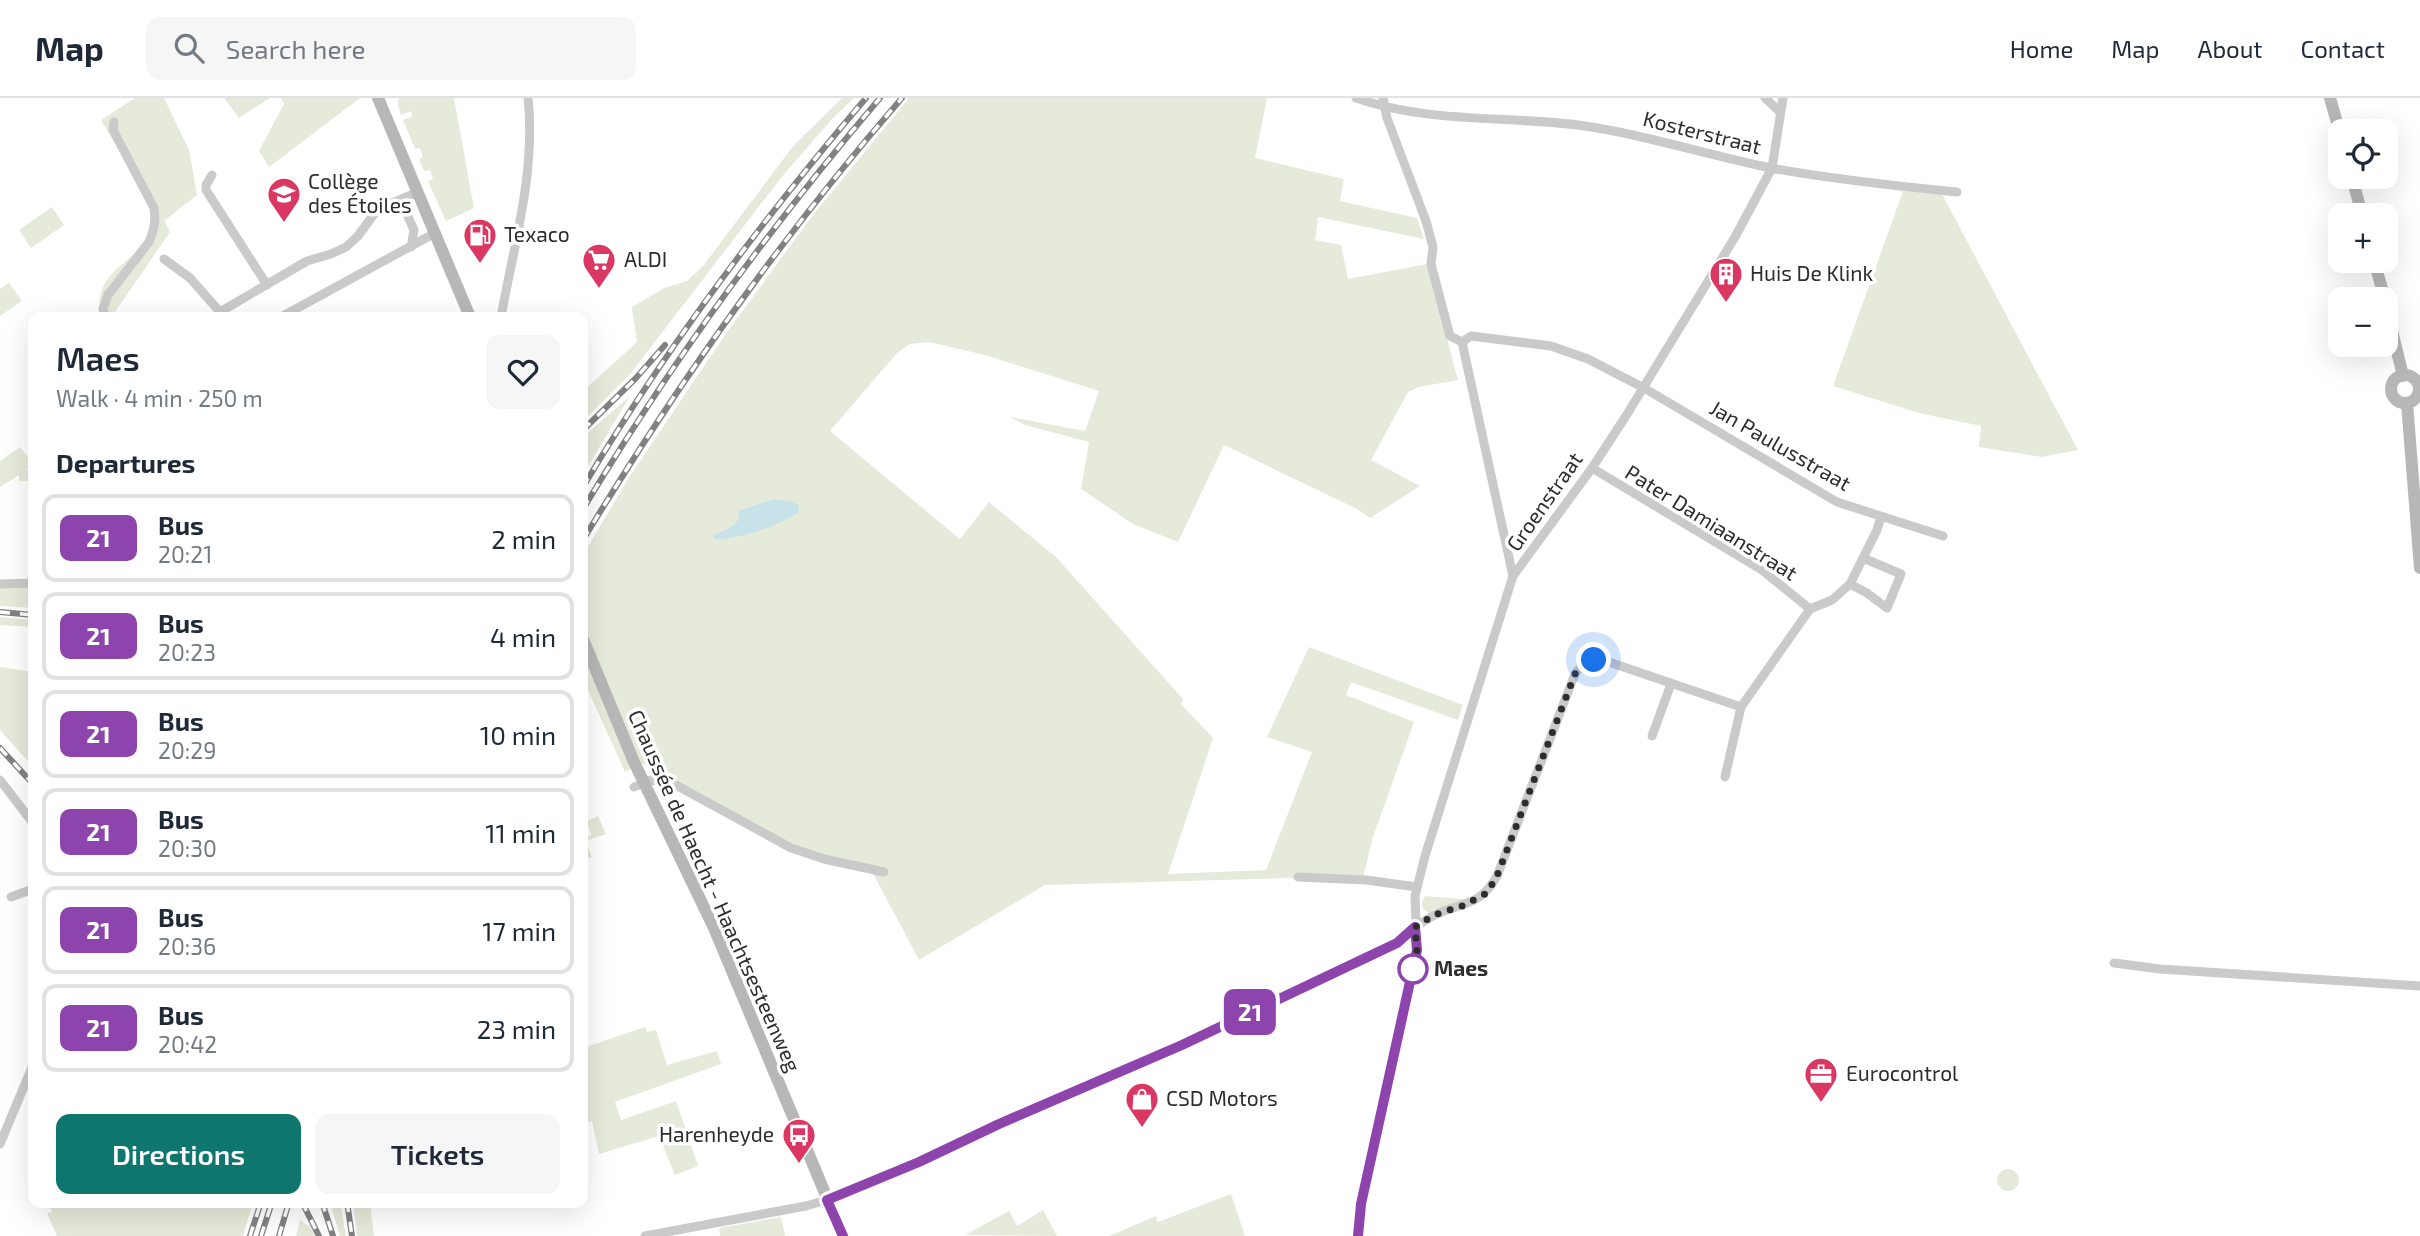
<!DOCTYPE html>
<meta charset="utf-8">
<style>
:root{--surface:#fff;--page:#f6f6f7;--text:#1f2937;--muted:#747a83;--line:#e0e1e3;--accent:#0f766e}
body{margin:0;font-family:"Exo 2",sans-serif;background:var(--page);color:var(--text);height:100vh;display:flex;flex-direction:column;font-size:26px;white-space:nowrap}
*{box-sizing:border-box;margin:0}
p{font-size:23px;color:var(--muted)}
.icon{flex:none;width:38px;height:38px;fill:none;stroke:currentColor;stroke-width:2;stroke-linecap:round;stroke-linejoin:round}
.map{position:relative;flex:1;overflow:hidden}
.side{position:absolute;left:28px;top:214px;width:560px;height:896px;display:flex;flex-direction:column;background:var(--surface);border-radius:14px;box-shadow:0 7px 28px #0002}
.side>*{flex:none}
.badge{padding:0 14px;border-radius:10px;font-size:24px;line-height:46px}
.fabs{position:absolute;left:2328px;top:21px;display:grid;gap:14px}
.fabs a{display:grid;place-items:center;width:70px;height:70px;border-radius:14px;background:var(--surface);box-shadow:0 7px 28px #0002;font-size:35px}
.you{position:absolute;width:35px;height:35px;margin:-18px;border:5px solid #fff;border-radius:50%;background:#1a73e8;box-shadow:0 0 0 10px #1a73e833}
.map>.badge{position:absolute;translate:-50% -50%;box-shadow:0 0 0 4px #fff}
h2{padding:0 28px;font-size:26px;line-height:63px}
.round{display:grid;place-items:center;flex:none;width:74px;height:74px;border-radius:14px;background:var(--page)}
.summary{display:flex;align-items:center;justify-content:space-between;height:119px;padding:0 28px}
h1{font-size:33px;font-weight:600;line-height:52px}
.button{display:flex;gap:14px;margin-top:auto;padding:14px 28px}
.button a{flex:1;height:80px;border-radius:14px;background:var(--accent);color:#fff;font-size:28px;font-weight:600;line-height:80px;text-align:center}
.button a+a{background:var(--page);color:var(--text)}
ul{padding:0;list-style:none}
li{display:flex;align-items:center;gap:21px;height:88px;margin:0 14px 10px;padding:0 14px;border:4px solid var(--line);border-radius:14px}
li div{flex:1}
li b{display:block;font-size:26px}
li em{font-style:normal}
li .badge{min-width:77px;font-weight:700;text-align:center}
header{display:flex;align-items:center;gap:42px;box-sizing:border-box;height:98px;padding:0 35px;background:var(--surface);border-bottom:2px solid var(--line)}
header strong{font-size:33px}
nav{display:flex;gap:38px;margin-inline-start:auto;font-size:24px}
.search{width:490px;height:63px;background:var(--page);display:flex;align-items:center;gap:18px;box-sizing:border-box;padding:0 24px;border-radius:14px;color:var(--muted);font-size:26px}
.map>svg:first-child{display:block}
</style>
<header>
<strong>Map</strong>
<div class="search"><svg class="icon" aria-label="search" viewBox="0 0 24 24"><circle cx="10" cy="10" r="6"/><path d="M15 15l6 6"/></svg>Search here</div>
<nav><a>Home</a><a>Map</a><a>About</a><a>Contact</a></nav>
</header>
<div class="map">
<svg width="2420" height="1138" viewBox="0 0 2420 1138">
<rect width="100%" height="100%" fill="#fff"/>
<g fill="#e6eada">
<path d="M 135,0 L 164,0 L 189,52 L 197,97 L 164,123 L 170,134 L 115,214 L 120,219 L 99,218 C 99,208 99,197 104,187 C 116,163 156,151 151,118 C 147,94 114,45 101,22 Z"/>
<polygon points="224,0 270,0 239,20"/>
<polygon points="281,0 360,0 269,69 259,53 284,6"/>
<polygon points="399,0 454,0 474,110 446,123 428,84 433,81 430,72 424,73 419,61 423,59 420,50 415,51 403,22 412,18 411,13 401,17 398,7"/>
<polygon points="842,0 854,0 832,21 780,81 631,275 583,323 583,293 637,244 632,209 664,190 687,183 703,168 794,47"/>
<polygon points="909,0 1267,0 1255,60 1344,81 1340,103 1417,120 1424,141 1318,119 1315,142 1341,147 1348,181 1427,166 1458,282 1419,289 1408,294 1371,362 1420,388 1370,420 1357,411 1224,347 1178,444 1133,426 1081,391 1089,344 1025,327 1010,319 1085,333 1099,293 985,257 929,244 910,246 897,255 830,333 960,441 989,404 1056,459 1183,601 1181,606 1213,640 1168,776 1266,772 1312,654 1267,639 1309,549 1463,607 1458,622 1351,584 1346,597 1414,624 1372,742 1363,780 1350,783 1289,780 1045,787 919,862 869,768 833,761 792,747 641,665 625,674 583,581 583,457 628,381 727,234 813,117"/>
<polygon points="1903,93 1942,96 2078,352 2042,359 1979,349 1981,328 1919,315 1833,288"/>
<polygon points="52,109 64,127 31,150 19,132"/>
<polygon points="9,185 22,203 0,218 0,191"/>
<polygon points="630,298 584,375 583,377 583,339"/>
<polygon points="20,349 33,366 25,372 31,371 32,375 28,383 19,383 19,377 0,389 0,363"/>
<polygon points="33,488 33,510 0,508 0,490"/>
<polygon points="0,519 33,522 33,529 0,527"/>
<polygon points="0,569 33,574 33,669 0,632"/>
<polygon points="598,718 606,736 586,743 592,759 583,762 583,741 591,737 587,723"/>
<polygon points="1425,798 1464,801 1465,804 1429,815 1423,811 1422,805"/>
<polygon points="645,929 647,934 656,932 667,967 717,953 721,966 615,1004 621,1022 676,1003 698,1068 675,1077 659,1038 599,1056 592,1023 583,1025 583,950"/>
<circle cx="2008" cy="1082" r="11"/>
<polygon points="1231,1096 1245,1138 1109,1138 1156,1118 1158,1124"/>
<polygon points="49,1104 253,1104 243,1138 57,1138 47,1115 52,1114"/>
<polygon points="330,1104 340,1104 346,1138 340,1138"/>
<polygon points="353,1104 370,1104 374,1138 357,1138"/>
<polygon points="1043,1112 1057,1138 965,1137 1009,1113 1017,1128"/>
<polygon points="781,1119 785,1138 720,1138 719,1130"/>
<polygon points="300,1121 306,1127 310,1128 315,1138 296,1138"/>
</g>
<path fill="#c7e2e9" d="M 774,401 L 790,403 L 799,408 L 798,415 C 772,431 745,438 716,442 L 713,438 L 733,428 L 739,421 L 738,413 Z"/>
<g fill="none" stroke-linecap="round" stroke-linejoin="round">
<g stroke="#cacaca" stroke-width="9">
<path d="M 1356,0 C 1427,25 1505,18 1578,27 C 1644,36 1706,57 1771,70 C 1831,81 1896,88 1957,94"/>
<polyline points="1383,0 1387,20 1426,123 1433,149 1431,166 1450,238 1462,244 1513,478"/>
<polyline points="1765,0 1779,13"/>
<polyline points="212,77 206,87 206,92 267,187"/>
<polyline points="401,102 414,132 411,149"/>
<polyline points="164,161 190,180 220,214"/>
<path d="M 105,219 L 103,211 L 108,197 L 149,144 C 154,132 156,123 154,110 L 113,32 L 114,24"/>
<polyline points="223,219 220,214 307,163 331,156 346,149 358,138 374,116 383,109 418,94"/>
<polyline points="281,219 435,135"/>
<path d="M 501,219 C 514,147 536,73 528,0"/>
<polyline points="1462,244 1471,238 1551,248 1588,261 1644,290 1837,404 1943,438"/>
<polyline points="2419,290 2420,290"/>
<polyline points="1592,370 1762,472 1810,511"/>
<polyline points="0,486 33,485"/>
<polyline points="1850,486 1867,495 1887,510 1901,476 1863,460"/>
<polyline points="1652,638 1671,586"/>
<polyline points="1725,679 1741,609"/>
<polyline points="0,682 33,725"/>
<polyline points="634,689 650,682 674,686 791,750 824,761 884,774"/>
<polyline points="1298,779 1366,782 1417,789"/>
<polyline points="11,799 33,791"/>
<polyline points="2114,865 2160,871 2420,888"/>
<polyline points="0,1046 33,967"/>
<path d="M 645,1138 L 806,1108 L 846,1096 L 1182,947 L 1397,845 C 1408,835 1419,825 1433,818 C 1462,803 1479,810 1497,778 L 1575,576 C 1582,566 1590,562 1603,562 L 1741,609 L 1810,511 L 1832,502 L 1850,486 L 1877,432 L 1881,419"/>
<polyline points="1358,1138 1361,1106 1417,852 1415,798 1425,758 1513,478 1592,370 1626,318 1735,139 1772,70 1783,0"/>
</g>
<g stroke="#b7b7b7" stroke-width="12">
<polyline points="378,0 470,219"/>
<polyline points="2330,0 2340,35"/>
<polyline points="2352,79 2362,117"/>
<polyline points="2374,163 2385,201"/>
<polyline points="2385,204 2403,278"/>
<circle cx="2405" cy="291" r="14"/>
<polyline points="2407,305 2420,470"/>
<polyline points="583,541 634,664 714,830 843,1138"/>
</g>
<defs>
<g id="rail">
<polyline points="583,332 636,280 665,247"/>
<path d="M 583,389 C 665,251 762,122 866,0"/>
<path d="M 583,411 C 670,266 770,129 880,0"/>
<path d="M 583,442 C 677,286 782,138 902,0"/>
<polyline points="0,514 33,517"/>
<polyline points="0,650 33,686"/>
<polyline points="302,1104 319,1138"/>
<polyline points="322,1104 333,1138"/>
<polyline points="347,1104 352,1138"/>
<polyline points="250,1138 261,1104"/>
<polyline points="261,1138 272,1104"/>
<polyline points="279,1138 289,1104"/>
</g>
</defs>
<use href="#rail" stroke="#828282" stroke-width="6"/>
<use href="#rail" stroke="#fff" stroke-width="3.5" stroke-dasharray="10" stroke-linecap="butt"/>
</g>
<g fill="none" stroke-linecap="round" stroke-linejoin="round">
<defs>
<polyline id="line" points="843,1138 827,1102 919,1064 999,1026 1182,947 1397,845 1415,829 1417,852 1361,1106 1358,1138"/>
</defs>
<use href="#line" stroke="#fff" stroke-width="16"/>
<use href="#line" stroke="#8e44ad" stroke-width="10"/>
<polyline stroke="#2d2d2d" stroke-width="7" stroke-dasharray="0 12.6" points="1413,871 1412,874 1417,852 1415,829 1434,817 1462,808 1487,795 1497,778 1575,576 1580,569 1594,562"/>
</g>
<defs>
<symbol id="school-pin" viewBox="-11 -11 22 30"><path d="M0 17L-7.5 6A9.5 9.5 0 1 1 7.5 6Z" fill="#db3763" stroke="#fff"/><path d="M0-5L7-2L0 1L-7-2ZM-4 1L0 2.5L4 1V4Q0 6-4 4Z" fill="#fff"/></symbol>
<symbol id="fuel-pin" viewBox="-11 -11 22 30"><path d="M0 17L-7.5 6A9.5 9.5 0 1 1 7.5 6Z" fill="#db3763" stroke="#fff"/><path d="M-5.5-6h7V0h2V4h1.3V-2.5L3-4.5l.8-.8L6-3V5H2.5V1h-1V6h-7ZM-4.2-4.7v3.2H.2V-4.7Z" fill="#fff"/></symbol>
<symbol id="supermarket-pin" viewBox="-11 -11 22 30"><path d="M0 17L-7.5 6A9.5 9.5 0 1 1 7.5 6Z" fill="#db3763" stroke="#fff"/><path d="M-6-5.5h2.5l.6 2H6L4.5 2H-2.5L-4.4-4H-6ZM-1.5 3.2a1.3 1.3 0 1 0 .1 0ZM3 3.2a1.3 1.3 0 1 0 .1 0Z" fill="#fff"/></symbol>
<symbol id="building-pin" viewBox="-11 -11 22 30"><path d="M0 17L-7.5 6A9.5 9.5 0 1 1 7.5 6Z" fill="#db3763" stroke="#fff"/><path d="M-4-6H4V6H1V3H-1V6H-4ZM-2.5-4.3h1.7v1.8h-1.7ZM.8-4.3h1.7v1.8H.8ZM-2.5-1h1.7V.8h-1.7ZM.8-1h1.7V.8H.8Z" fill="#fff"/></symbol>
<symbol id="office-pin" viewBox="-11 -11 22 30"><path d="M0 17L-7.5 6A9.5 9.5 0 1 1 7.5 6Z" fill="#db3763" stroke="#fff"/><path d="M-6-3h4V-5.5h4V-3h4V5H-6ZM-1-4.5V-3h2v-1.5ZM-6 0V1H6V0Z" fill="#fff"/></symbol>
<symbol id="shop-pin" viewBox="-11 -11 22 30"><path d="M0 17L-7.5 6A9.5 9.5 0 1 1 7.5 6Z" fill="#db3763" stroke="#fff"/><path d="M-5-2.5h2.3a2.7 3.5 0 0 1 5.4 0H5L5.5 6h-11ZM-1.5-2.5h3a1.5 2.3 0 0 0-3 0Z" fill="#fff"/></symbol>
<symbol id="bus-pin" viewBox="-11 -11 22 30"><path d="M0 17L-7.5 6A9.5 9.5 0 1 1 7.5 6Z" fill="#db3763" stroke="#fff"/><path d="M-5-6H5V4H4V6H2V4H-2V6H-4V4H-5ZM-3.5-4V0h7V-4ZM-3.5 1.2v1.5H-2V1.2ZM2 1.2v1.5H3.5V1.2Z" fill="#fff"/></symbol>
</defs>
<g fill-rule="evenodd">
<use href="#school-pin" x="265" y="77" width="38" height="52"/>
<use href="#fuel-pin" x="461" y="118" width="38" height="52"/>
<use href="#supermarket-pin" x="580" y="143" width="38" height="52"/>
<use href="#building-pin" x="1707" y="157" width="38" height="52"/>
<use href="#office-pin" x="1802" y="957" width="38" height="52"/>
<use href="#shop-pin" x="1123" y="982" width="38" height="52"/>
<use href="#bus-pin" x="780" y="1018" width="38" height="52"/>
</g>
<circle fill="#fff" stroke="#8e44ad" stroke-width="3.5" cx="1413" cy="871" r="14"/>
<g text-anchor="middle" stroke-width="7" stroke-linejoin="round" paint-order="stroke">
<g font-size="21" fill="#2d2d2d" stroke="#fff">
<text transform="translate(1702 35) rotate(14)" y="7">Kosterstraat</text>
<text transform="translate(1780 348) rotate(30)" y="7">Jan Paulusstraat</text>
<text transform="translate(1545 404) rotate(-55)" y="7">Groenstraat</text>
<text transform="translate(1711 425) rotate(32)" y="7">Pater Damiaanstraat</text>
<text transform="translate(714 793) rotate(66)" y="7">Chaussée de Haecht - Haachtsesteenweg</text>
</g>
<g font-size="21" fill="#2d2d2d" stroke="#fff" text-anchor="start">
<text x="308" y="91">Collège<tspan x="308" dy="24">des Étoiles</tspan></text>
<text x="504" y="144">Texaco</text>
<text x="624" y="169">ALDI</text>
<text x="1750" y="183">Huis De Klink</text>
<text x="1846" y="983">Eurocontrol</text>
<text x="1166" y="1008">CSD Motors</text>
<text x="774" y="1044" text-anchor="end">Harenheyde</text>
</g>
<g font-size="21" font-weight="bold" fill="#2d2d2d" stroke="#fff" text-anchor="start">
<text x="1434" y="878">Maes</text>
</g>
</g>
</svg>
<div class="fabs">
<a><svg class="icon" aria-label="locate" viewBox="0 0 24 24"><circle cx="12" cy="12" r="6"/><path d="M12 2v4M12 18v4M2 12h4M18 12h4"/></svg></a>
<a>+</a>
<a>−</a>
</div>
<div class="you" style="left:1594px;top:562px"></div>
<b class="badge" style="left:1250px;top:914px;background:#8e44ad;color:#fff">21</b>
<section class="side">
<div class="summary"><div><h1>Maes</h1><p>Walk · 4 min · 250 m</p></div><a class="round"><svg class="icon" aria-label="heart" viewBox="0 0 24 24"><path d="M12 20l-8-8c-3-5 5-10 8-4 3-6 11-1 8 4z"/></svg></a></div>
<h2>Departures</h2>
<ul>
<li><span class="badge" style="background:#8e44ad;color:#fff">21</span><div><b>Bus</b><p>20:21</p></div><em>2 min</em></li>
<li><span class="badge" style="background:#8e44ad;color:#fff">21</span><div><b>Bus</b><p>20:23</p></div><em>4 min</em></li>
<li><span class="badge" style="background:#8e44ad;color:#fff">21</span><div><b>Bus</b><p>20:29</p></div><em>10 min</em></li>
<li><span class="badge" style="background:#8e44ad;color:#fff">21</span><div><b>Bus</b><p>20:30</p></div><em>11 min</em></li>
<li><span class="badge" style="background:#8e44ad;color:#fff">21</span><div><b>Bus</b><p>20:36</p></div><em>17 min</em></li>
<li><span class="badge" style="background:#8e44ad;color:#fff">21</span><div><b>Bus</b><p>20:42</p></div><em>23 min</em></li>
</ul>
<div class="button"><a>Directions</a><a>Tickets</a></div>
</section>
</div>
